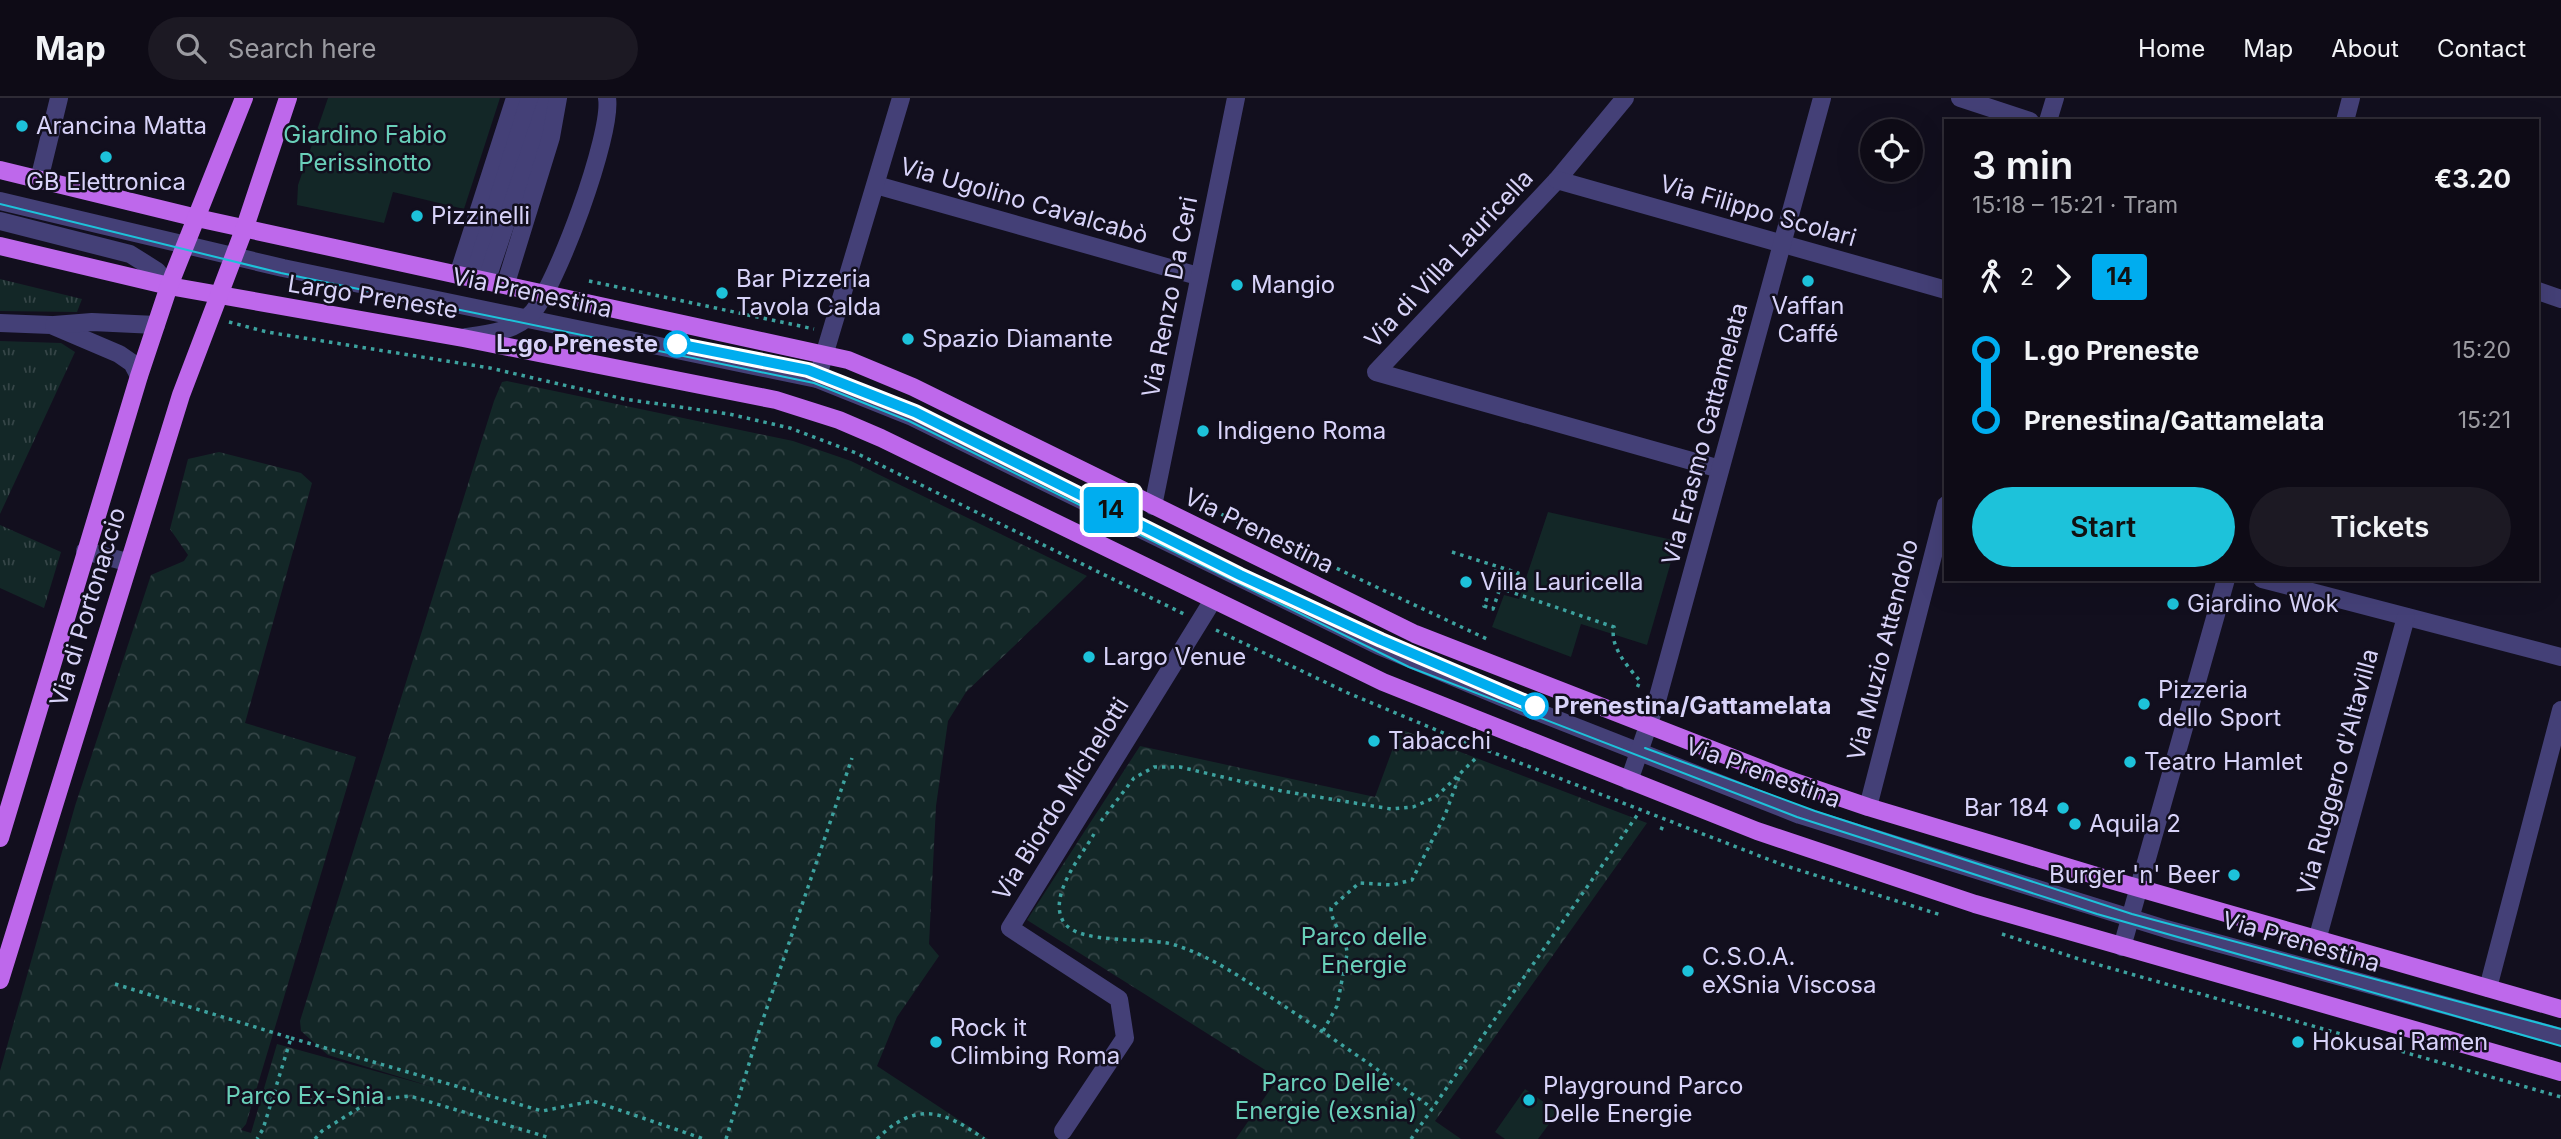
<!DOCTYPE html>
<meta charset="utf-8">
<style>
:root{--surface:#0e0b16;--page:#1c1923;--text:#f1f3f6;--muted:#9b9ba1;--line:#2e2b35;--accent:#1dc2da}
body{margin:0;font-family:Inter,sans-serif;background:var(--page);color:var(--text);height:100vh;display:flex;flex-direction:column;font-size:26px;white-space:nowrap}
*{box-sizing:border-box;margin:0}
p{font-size:23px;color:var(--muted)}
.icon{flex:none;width:38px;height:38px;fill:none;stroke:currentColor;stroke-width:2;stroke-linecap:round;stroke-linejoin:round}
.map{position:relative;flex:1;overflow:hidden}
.side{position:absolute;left:1944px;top:21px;width:595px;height:462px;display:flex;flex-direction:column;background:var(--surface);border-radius:0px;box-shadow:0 7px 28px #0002,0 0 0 2px var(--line)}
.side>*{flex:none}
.badge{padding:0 14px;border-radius:5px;font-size:24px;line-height:46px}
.tools{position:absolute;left:1860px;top:21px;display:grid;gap:14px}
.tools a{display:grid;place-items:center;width:63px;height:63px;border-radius:50%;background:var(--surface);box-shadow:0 7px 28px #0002,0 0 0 2px var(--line);font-size:35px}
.map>.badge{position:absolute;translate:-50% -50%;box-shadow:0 0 0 4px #fff}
.legs{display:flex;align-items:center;gap:10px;height:77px;padding:0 28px;font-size:23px}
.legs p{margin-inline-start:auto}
.overview{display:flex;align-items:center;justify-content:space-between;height:119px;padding:0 28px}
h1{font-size:38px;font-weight:600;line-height:52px}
.cta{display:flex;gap:14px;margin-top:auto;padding:14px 28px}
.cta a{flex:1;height:80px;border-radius:42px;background:var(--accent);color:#111;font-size:28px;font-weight:600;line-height:80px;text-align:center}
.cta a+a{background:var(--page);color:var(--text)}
ul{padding:0 28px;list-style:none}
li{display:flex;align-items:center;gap:24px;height:70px;font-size:26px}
li i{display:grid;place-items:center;width:10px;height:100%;margin:0 9px;background:currentColor}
li i::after{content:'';width:18px;height:18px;margin:-9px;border:5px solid;border-radius:50%;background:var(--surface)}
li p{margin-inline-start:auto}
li:first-child i{background:linear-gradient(#0000 50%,currentColor 0)}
li:last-child i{background:linear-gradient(currentColor 50%,#0000 0)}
header{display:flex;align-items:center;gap:42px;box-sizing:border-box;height:98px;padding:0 35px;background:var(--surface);border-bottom:2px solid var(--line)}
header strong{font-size:33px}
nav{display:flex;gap:38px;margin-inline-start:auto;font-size:24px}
.search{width:490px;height:63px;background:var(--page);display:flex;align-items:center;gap:18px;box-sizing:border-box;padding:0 24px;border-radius:38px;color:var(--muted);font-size:26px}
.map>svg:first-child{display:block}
</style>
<header>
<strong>Map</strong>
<div class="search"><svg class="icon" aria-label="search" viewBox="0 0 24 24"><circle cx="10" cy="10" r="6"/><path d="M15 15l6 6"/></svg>Search here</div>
<nav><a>Home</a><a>Map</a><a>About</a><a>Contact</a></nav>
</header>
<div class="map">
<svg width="2561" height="1041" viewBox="0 0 2561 1041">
<defs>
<pattern id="grass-tufts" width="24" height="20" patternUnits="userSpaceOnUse" patternTransform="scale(1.75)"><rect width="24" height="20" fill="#132727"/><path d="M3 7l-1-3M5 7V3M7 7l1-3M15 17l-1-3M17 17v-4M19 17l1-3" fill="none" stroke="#354547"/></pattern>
<pattern id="forest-crowns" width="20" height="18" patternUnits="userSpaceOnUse" patternTransform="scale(1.75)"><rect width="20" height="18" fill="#132727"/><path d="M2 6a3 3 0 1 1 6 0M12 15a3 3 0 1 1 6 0" fill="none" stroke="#354547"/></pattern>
</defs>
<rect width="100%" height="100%" fill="#120f1e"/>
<g fill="url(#grass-tufts)">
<polygon points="0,181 82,201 77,214 0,213"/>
<polygon points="0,243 61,245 75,254 0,416"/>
<polygon points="0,427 61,454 44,510 0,490"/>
</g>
<g fill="url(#forest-crowns)">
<polygon points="507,283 793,343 851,363 1087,478 966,594 948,623 936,708 929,846 939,858 897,919 877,968 988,1041 0,1041 0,973 75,708 151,477 184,463 188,457 170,431 188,361 219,354 301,375 312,385 245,625 356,659 246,1026 241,1032 251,1035 277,946 433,989 328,957 301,933 300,923 494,303 502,284"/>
<polygon points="1400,631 1647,725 1435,1023 1461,1041 1236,1041 1278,980 1027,822 1140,648 1375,699"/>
</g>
<g fill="#132727">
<polygon points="328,0 500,0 464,111 393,94 384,125 297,107 298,87"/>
<polygon points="1548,414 1677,443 1647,547 1581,526 1571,559 1492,529 1504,497 1519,501"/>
<polygon points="1525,991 1558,1014 1538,1041 1505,1041 1495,1034"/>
</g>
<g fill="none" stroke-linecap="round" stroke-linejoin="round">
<g stroke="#3da29f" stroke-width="3.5" stroke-dasharray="3.5 5" stroke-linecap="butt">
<polyline points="589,183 814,231"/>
<polyline points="229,224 267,234 490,270 624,301 729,316 790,330 856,355 1184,516"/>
<polyline points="1206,409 1487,541"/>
<path d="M 1452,454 L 1518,475 L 1511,494 L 1614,529 C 1609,548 1628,569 1640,583 L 1637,590"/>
<polyline points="1491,483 1495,473 1505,476 1500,490 1511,494"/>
<polyline points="1487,500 1484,508 1493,511 1500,490"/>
<polyline points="1216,532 1348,595 1453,639 1783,767 1941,817"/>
<polyline points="1101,723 1134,680 1154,669 1180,669 1282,693 1391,711 1413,709 1436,699 1475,661"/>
<polyline points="1661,732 1663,727"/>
<path d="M 1094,736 C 1082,757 1048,797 1063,823 C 1077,848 1149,838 1175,847 C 1213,859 1245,882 1278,904 C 1330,938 1381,974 1432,1010"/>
<polyline points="2002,836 2082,862 2561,999"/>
<polyline points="115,886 291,940 263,1031 257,1041"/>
<path d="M 1323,933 L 1337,908 L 1347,856 C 1347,839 1331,827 1331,810 L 1359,785 L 1392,787 L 1412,782 L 1445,717 L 1459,679"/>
<polyline points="291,940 542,1013 593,1003 704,1041"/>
<polyline points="315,1041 322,1033 372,1002 410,998 547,1039"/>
<polyline points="726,1041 759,933 852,660"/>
<path d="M 877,1041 C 915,1003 944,1012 984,1041"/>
<polyline points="1411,1041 1638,716"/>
</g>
<g stroke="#444077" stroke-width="18">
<polyline points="1625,0 1557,82 1376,274 1720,371"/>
<polyline points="1960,0 2030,23"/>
<polyline points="2048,23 2055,0"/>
<polyline points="2345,23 2351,0"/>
<polyline points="39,82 59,0"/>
<polyline points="1557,82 1946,192"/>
<polyline points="876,87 1198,178"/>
<polyline points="0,103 283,170 817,281 912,319 1379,548 1525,609 1800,717 2166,831 2561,939"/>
<polyline points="0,123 130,156 157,173 169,188"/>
<polyline points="459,174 515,0"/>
<polyline points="474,178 530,0"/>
<polyline points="487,181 548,0"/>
<polyline points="506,185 551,39 558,0"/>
<polyline points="2538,193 2561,201"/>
<polyline points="0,225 51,227 119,256 132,265 139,278"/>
<polyline points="54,227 92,224 156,227"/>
<path d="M 466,239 C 488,236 515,233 531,216 C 556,190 613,35 607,0"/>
<polyline points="817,281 901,0"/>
<polyline points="1153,408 1236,0"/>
<polyline points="85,453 127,464"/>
<polyline points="2262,481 2561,559"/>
<polyline points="1629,683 1658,599 1822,0"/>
<polyline points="1868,709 1946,407"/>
<polyline points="2317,842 2406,519"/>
<polyline points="2122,849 2226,481"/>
<polyline points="2488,890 2561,612"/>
<polyline points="1063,1033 1125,940 1119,901 1010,830 1213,502"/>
</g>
<g stroke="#be68eb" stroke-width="18">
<polyline points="0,72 197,120 848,262 913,289 1415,536 1792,683 1868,709 2107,781 2561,911"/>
<polyline points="0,148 169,188 463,240 776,302 839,322 881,340 1383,584 1757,733 1975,806 2561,974"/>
<polyline points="0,740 139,278 169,188 244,0"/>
<polyline points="0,882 181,297 245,129 288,0"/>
</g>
<g stroke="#1dc2da" stroke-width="2">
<polyline points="0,106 281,175 814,285 909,323 1409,569 1797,719 2097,816 2561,948"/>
<polyline points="782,267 861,291 1024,368"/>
<polyline points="1271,491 1381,542 1521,602"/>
<polyline points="1645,650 1815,713 2132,816 2561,931"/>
</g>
</g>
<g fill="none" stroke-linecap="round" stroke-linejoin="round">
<defs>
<polyline id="line-1" points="677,246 808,272 915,314 1240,477 1381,542 1535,608"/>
</defs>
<use href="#line-1" stroke="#fff" stroke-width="16"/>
<use href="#line-1" stroke="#00adef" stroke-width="10"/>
</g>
<g fill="#1dc2da" stroke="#120f1e" stroke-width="2.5">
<circle cx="22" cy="28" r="7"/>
<circle cx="106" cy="59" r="7"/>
<circle cx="417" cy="118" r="7"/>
<circle cx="1808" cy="183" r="7"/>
<circle cx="1237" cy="187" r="7"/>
<circle cx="722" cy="195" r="7"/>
<circle cx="908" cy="241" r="7"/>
<circle cx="1203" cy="333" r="7"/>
<circle cx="1466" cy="484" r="7"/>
<circle cx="2173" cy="506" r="7"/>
<circle cx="1089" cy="559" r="7"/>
<circle cx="2144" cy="606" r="7"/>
<circle cx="1374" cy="643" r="7"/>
<circle cx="2130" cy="664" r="7"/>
<circle cx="2063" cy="710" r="7"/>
<circle cx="2075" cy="726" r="7"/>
<circle cx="2234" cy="777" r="7"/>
<circle cx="1688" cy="873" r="7"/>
<circle cx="936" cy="944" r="7"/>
<circle cx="2298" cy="944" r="7"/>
<circle cx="1529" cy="1002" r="7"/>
</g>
<g fill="#fff" stroke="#00adef" stroke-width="3.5">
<circle cx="677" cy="246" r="12"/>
<circle cx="1535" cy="608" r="12"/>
</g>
<g text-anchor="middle" stroke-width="5" stroke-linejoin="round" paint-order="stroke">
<g font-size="24" fill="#d8d3f9" stroke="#120f1e" text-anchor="start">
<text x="36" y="36">Arancina Matta</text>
<text x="106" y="92" text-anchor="middle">GB Elettronica</text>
<text x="431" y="126">Pizzinelli</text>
<text x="736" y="189">Bar Pizzeria<tspan x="736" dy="28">Tavola Calda</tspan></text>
<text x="1251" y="195">Mangio</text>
<text x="1808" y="216" text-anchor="middle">Vaffan<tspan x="1808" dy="28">Caffé</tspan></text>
<text x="922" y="249">Spazio Diamante</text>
<text x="1217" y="341">Indigeno Roma</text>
<text x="1480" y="492">Villa Lauricella</text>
<text x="2187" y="514">Giardino Wok</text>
<text x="1103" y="567">Largo Venue</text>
<text x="2158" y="600">Pizzeria<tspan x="2158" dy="28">dello Sport</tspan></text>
<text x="1388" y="651">Tabacchi</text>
<text x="2144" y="672">Teatro Hamlet</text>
<text x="2049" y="718" text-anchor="end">Bar 184</text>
<text x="2089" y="734">Aquila 2</text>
<text x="2220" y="785" text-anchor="end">Burger 'n' Beer</text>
<text x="1702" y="867">C.S.O.A.<tspan x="1702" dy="28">eXSnia Viscosa</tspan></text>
<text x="950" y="938">Rock it<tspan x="950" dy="28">Climbing Roma</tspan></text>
<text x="2312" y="952">Hokusai Ramen</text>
<text x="1543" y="996">Playground Parco<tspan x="1543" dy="28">Delle Energie</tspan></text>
</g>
<g font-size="24" fill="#69cfb9" stroke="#120f1e">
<text x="365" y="45">Giardino Fabio<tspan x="365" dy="28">Perissinotto</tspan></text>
<text x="1364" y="847">Parco delle<tspan x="1364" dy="28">Energie</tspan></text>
<text x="1326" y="993">Parco Delle<tspan x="1326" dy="28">Energie (exsnia)</tspan></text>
<text x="305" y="1006">Parco Ex-Snia</text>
</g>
<g font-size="24" fill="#d8d3f9" stroke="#120f1e">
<text transform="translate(1024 103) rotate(16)" y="8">Via Ugolino Cavalcabò</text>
<text transform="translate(1758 113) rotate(16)" y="8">Via Filippo Scolari</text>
<text transform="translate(1449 161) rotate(-47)" y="8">Via di Villa Lauricella</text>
<text transform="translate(532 195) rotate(12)" y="8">Via Prenestina</text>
<text transform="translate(373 199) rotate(9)" y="8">Largo Preneste</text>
<text transform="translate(1170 199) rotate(-79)" y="8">Via Renzo Da Ceri</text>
<text transform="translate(1705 336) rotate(-75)" y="8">Via Erasmo Gattamelata</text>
<text transform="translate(1259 433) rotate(26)" y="8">Via Prenestina</text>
<text transform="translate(88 509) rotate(-73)" y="8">Via di Portonaccio</text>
<text transform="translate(1883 552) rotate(-76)" y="8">Via Muzio Attendolo</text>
<text transform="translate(2338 674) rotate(-75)" y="8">Via Ruggero d'Altavilla</text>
<text transform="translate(1763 675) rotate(20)" y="8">Via Prenestina</text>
<text transform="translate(1061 701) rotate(-58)" y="8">Via Biordo Michelotti</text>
<text transform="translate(2301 844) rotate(16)" y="8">Via Prenestina</text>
</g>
<g font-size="24" font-weight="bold" fill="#d8d3f9" stroke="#120f1e" text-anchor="end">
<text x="658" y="254">L.go Preneste</text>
<text x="1554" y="616" text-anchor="start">Prenestina/Gattamelata</text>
</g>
</g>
</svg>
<div class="tools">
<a><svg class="icon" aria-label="locate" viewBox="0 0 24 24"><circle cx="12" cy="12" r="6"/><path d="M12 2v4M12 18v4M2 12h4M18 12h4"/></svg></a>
</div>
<b class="badge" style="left:1111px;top:412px;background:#00adef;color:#111">14</b>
<section class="side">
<div class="overview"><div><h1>3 min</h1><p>15:18 – 15:21 · Tram</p></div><b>€3.20</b></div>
<div class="legs"><svg class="icon" aria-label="walk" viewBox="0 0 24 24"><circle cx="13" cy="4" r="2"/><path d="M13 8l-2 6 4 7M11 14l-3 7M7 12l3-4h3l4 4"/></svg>2<svg class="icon" aria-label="forward" viewBox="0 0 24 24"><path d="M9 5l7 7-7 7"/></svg><b class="badge" style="background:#00adef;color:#111">14</b></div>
<ul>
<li><i style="color:#00adef"></i><b>L.go Preneste</b><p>15:20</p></li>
<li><i style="color:#00adef"></i><b>Prenestina/Gattamelata</b><p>15:21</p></li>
</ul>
<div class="cta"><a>Start</a><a>Tickets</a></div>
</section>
</div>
